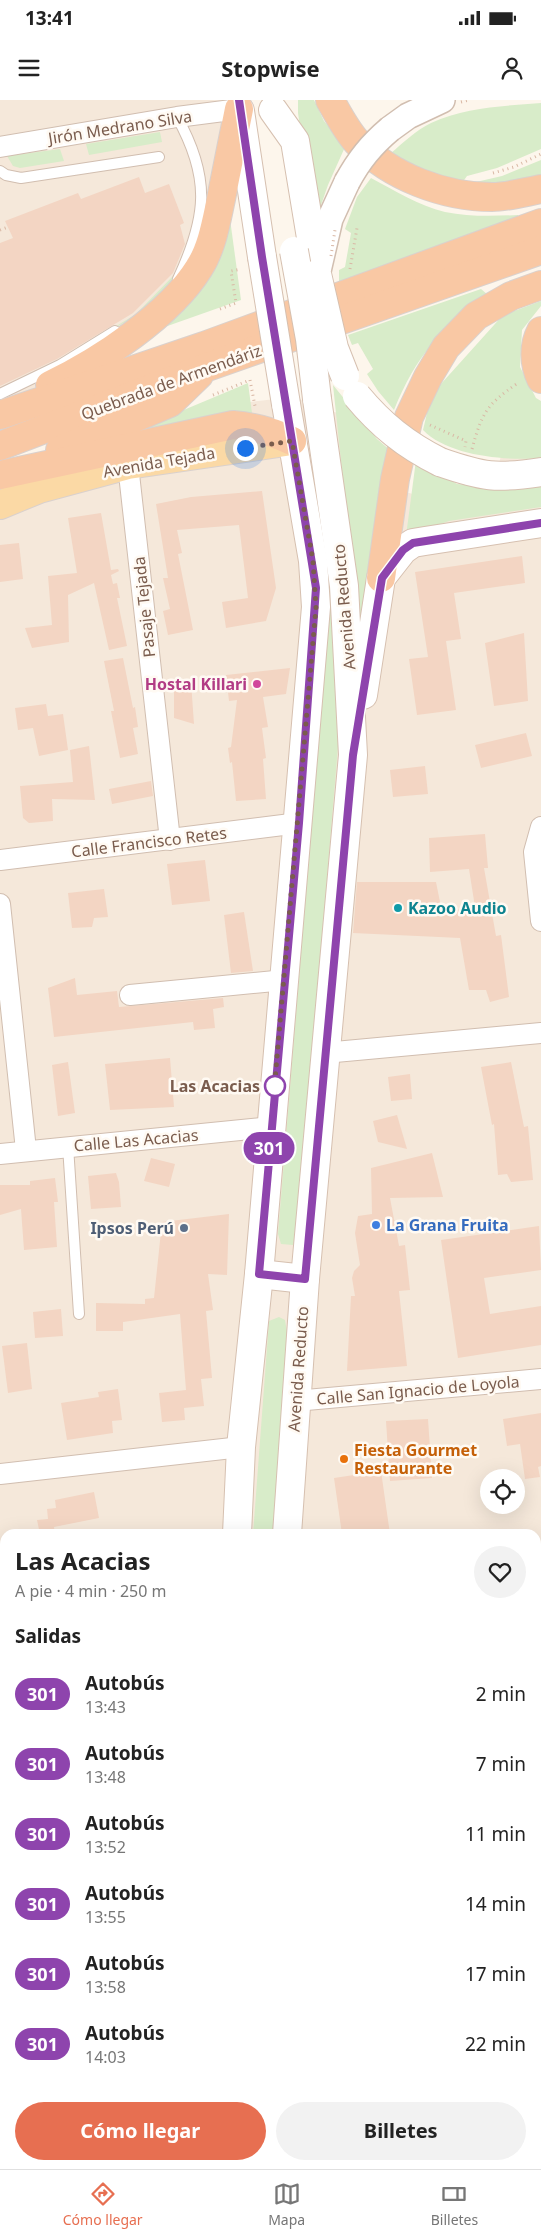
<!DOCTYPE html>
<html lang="es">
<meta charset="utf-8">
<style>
:root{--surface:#fff;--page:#f2f2f2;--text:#222;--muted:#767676;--line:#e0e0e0;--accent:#e76f51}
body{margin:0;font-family:"Noto Sans",sans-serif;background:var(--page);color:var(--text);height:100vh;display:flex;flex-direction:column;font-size:19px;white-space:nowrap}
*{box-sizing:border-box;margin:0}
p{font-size:16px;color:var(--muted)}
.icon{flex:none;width:28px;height:28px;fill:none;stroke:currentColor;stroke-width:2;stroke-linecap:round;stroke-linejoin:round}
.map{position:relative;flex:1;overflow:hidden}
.side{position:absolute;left:0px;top:1429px;width:541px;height:641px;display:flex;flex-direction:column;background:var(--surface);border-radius:15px 15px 0 0;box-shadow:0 5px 20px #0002}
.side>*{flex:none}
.badge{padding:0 10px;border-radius:16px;font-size:18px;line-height:32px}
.fabs{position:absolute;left:480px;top:1369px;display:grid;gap:10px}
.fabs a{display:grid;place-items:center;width:45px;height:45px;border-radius:50%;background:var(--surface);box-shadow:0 5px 20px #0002;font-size:25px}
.you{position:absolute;width:25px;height:25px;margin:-12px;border:4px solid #fff;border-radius:50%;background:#1a73e8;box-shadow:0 0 0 8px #1a73e833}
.map>.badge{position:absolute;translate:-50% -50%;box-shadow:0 0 0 2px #fff}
h2{padding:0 15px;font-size:19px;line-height:45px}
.round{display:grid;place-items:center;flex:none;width:52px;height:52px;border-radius:26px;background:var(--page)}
.summary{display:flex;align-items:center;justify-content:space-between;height:85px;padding:0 15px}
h1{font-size:24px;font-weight:700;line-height:38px}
.cta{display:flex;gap:10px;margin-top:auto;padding:10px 15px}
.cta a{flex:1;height:58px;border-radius:30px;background:var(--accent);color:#fff;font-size:20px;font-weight:700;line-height:58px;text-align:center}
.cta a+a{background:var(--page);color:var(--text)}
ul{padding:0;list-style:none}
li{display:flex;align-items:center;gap:15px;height:70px;padding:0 15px}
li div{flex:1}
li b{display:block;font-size:19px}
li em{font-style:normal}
li .badge{min-width:55px;font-weight:700;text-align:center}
.status{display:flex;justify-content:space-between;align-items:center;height:35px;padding:0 25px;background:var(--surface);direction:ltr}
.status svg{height:14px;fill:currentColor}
header{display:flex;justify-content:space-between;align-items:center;height:65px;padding:0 15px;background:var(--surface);font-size:22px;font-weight:700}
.tab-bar{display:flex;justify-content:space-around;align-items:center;height:70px;border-top:1px solid var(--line);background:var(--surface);font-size:14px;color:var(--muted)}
.tab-bar a{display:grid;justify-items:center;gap:2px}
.tab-bar .on{color:var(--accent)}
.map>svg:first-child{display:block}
</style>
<div class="status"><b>13:41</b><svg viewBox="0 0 49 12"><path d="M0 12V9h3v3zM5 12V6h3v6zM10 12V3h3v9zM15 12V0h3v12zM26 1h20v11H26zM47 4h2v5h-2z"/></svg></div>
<header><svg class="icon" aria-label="menu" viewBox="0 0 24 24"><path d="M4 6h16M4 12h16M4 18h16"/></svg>Stopwise<svg class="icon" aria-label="person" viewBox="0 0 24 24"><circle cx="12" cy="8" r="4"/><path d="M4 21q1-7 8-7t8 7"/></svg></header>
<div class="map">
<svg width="541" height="2069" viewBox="0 0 541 2069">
<rect width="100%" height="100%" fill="#fdf6ec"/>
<g fill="#f5e8da" fill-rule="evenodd">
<polygon points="0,0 234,0 215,93 182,185 40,285 0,304"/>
<path d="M 292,297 L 343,315 L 371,384 L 447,402 L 491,397 L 504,343 L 541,336 L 541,2069 L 0,2069 L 0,382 L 225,305 ZM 489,1378 L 516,1378 L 516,1405 L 489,1405 ZM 5,1434 L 536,1434 L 536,2065 L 5,2065 Z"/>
</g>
<g fill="#d8ecc9">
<polygon points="298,0 314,0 324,21 345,47 328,85 314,125 298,13"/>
<path d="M 541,3 L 541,49 L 497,68 L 467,76 L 462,83 L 414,66 L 391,53 C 403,43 416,30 431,23 C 466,7 504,6 541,3 Z"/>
<polygon points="160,32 162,42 89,55 86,44"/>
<polygon points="60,49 64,61 20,68 13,66 7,56"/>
<polygon points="541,60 541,80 525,84 476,84 476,82 502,76"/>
<path d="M 371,78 C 394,90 419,106 445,112 C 469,117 494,116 518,115 L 519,122 L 339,185 L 339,170 L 345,167 L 351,133 L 345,129 L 357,97 Z"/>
<polygon points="230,119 241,200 142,235"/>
<polygon points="175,174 177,177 136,215 59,263 59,261 136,214"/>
<path d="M 481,189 L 488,195 C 440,230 417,254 394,310 L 378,291 L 367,274 L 373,269 L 358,243 L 352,245 L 348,235 Z"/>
<path d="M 541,201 L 541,206 L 522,230 L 520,267 L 536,298 L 541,301 L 541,358 C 506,361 448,356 423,330 L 427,313 L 440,285 L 503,215 Z"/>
<polygon points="248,283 252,313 105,343"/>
<polygon points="333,285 377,339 391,351 362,534 358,522"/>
<polygon points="416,360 457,384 515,388 541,384 541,407 449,421 406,436"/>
<polygon points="326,482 333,482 340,623 297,1137 293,1145 281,1144 278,1134 310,743"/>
<polygon points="279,1217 285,1220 287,1232 275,1434 253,1434 269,1221"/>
<polygon points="536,2024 541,2026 541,2069 511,2069 506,2066 536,2065"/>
</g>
<g fill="#f3d5c3">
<polygon points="139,77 145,93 169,84 184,123 180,125 185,144 173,173 133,213 57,259 0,286 0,143 13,138 5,121 78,93 81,99"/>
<polygon points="262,391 276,488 266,521 226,528 222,502 248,498 239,425 177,430 182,453 178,454 193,530 168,535 163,511 170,509 163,478 168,478 156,404 191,397"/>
<polygon points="101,413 111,470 118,469 119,471 111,475 113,484 117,483 120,498 117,498 127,546 109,550 94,483 68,495 69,542 32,548 25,528 52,525 48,476 77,473 68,418"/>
<polygon points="19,443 23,479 0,482 0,445"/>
<polygon points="522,456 525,483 454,493 461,539 446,541 456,610 417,615 409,559 428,557 415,472"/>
<polygon points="524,533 528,601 494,606 485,543"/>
<polygon points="123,558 133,608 135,607 138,627 133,628 138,654 120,658 111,611 114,611 104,561"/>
<polygon points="290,568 286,594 263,597 268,627 262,628 266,658 263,659 266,699 236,701 232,662 230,663 228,648 231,647 237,600 229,601 226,575"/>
<polygon points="191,582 194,624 174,618 174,583"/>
<polygon points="46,604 48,616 63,614 68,650 39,656 33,628 18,630 15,608"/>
<polygon points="526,633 532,656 481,668 475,645"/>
<polygon points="89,646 95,700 52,699 53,721 29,723 23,718 20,686 73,682 70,650"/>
<polygon points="425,666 428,694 393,697 390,670"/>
<polygon points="151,681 153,696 112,704 109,689"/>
<polygon points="485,734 488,768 484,768 496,836 501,835 509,897 490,902 486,890 469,890 460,838 353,833 357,782 436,782 442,812 475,807 469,769 430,772 429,738"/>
<polygon points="205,760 210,801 172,805 167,764"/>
<polygon points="104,789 108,817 94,818 92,827 72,828 68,793"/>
<polygon points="244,812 253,871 231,873 224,815"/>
<polygon points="75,878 77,895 117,891 119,907 223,898 224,907 213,909 215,928 194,930 193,922 54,937 48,888"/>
<polygon points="170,958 174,1007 110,1010 105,964"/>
<polygon points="68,962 75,1013 58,1016 52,965"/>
<polygon points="511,962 524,1027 528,1026 533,1080 511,1082 507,1074 498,1075 494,1024 492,1025 481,967"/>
<polygon points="410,974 412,999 391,1001 388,977"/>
<polygon points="397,1015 407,1049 378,1042 373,1021"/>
<polygon points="432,1053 443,1097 390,1098 399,1146 405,1145 410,1190 399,1191 407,1266 347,1271 351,1196 355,1196 352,1178 354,1171 360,1165 355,1133 358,1116 372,1114 371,1068"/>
<polygon points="151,1058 175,1064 169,1087 144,1081"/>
<polygon points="116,1073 119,1082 121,1107 91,1109 88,1076"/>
<polygon points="55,1078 58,1102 54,1102 57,1147 24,1150 21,1109 0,1115 0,1085 30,1085 30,1081"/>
<polygon points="229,1114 227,1175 208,1174 213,1210 206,1211 212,1278 201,1279 204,1306 184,1308 185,1320 162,1322 159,1293 186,1290 180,1214 123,1222 123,1231 96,1231 96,1203 145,1204 145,1199 154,1198 162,1122"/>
<polygon points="539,1126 541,1170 484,1178 490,1214 541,1206 541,1245 458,1258 441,1140"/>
<polygon points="61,1209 63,1236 35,1238 33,1212"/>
<polygon points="27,1243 32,1289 8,1293 2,1246"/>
<polygon points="118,1289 122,1320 112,1321 113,1333 67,1340 61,1303 99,1297 98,1292"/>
<polygon points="541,1313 541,1366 538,1367 540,1377 525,1379 520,1344 507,1346 503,1319"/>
<polygon points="428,1319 432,1378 390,1381 386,1321"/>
<polygon points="381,1371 390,1434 342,1434 334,1378"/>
<polygon points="94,1392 99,1418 54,1427 55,1434 40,1434 37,1420 48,1419 47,1409 56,1408 55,1400"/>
</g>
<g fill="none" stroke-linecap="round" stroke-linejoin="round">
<defs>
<g id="service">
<path d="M 177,17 C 211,78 207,117 178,179"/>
<polyline points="0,71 6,75 21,78 159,57"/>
<polyline points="0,294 60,265 115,231"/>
<polyline points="68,1046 79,1214"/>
<polyline points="155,2065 155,2069"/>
</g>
<g id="minor">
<polyline points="0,47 177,17 239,9"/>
<polyline points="128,365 170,740"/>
<polyline points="541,727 534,752 541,821"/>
<polyline points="0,760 299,723"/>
<polyline points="0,804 26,1050"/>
<polyline points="130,895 285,880"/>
<polyline points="324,953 541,933"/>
<polyline points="0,1054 271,1027"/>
<polyline points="295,1301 541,1279"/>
<polyline points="0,1374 241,1347"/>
<polyline points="536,1651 541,1650"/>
<polyline points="0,1701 5,1701"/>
<polyline points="536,1990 541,1992"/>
</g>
<g id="tertiary">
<polyline points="390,29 408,16 442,0"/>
<polyline points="318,171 330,119 347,82"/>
<polyline points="536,1897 541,1893"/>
<polyline points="307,2069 312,2065"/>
</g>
<g id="secondary">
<polyline points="273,10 295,41 317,174"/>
<polyline points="240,11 262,157"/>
<path d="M 440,362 C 483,377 496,379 541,372"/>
<polyline points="363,595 381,478 403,450 413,443 425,441 541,423"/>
<polyline points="259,1174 305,1179"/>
<polyline points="237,1434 241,1347 259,1174 316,507 313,461 286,304"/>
<polyline points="287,1434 305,1179 353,655 344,486 317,299"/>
<polyline points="0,1990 5,1993"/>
<polyline points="0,2016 5,2019"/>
<polyline points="82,2065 89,2069"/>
<polyline points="132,2065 139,2069"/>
<polyline points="229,2065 230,2069"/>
<polyline points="208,2069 208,2065"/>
</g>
<g id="primary">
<polyline points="0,405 39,389 128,365 292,341"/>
<polyline points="0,1921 5,1950"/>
<polyline points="23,2065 23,2069"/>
</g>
<g id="trunk">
<path d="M 330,0 C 338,14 346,30 357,42 C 391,77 444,97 492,97 C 508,97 525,92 541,89"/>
<path d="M 541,231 C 533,246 534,264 541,279"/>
<path d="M 50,285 C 100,261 170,215 199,168 C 212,148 216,122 221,99 C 227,69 233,39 239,9"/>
<polyline points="0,315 204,246 541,123"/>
<polyline points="0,346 207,267 541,150"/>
<polyline points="60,350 170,303 199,275"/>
<path d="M 0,375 L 233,325 C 255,327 272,331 292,341"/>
<polyline points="381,478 395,379 409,317 428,277 446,247 476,216 511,196 541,185"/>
</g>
</defs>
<use href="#service" stroke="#d1beb0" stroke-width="12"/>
<use href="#minor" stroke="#d1beb0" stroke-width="22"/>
<use href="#tertiary" stroke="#d1beb0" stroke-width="28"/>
<use href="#secondary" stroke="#d6c0b0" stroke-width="30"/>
<use href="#primary" stroke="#dad1cd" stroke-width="30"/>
<use href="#trunk" stroke="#dad1cd" stroke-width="30"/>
<g stroke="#d9b8a5" stroke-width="3" stroke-dasharray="1 4" stroke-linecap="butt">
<polyline points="461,2 469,0"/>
<polyline points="493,73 514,67 541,54"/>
<polyline points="0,130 8,127"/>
<polyline points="350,169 357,128"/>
<polyline points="220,209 236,203 231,171 241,169"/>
<polyline points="213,295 250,280 255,306"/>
<polyline points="430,325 466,341 465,347"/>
<path d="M 472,349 C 482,313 486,305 518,283"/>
<polyline points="536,1939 541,1935"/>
</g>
<use href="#service" stroke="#fff" stroke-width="10"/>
<use href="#minor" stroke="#fff" stroke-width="20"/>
<use href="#tertiary" stroke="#fff" stroke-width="25"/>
<use href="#secondary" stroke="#fff" stroke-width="28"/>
<use href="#primary" stroke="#fbd9a5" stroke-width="28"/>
<use href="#trunk" stroke="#f9c8a4" stroke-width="28"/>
<defs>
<path id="tertiary-bridge" d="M 347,82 C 359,60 371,45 390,29"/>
<g id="secondary-bridge">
<polyline points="294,151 310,239 317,299"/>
<polyline points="262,157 286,304"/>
<polyline points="317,174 334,248 345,276"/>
<path d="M 357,296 C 381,325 406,345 440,362"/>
</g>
</defs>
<use href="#tertiary-bridge" stroke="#d1beb0" stroke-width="28" stroke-linecap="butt"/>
<use href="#secondary-bridge" stroke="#d6c0b0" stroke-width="30" stroke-linecap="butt"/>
<polyline stroke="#d9b8a5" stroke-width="3" stroke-dasharray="1 4" stroke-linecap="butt" points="331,156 335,130"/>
<use href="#tertiary-bridge" stroke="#fff" stroke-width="25"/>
<use href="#secondary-bridge" stroke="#fff" stroke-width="28"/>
</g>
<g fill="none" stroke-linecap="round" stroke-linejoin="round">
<defs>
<polyline id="line" points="239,0 262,157 316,488 299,723 259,1174 305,1179 353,655 382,478 403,450 413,443 541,423"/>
</defs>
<use href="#line" stroke="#fff" stroke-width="11"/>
<use href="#line" stroke="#8e44ad" stroke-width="8"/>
<polyline stroke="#7a5c4d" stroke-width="5" stroke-dasharray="0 9" points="245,348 292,341 313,461 316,507 274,992 275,986"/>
</g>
<circle fill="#d1479c" stroke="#fffaf3" stroke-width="2" cx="257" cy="584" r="5"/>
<circle fill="#0f9aa8" stroke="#fffaf3" stroke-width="2" cx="398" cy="808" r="5"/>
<circle fill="#fff" stroke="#8e44ad" stroke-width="2.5" cx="275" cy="986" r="10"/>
<circle fill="#3f7fe0" stroke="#fffaf3" stroke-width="2" cx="376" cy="1125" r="5"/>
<circle fill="#5c6f8a" stroke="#fffaf3" stroke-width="2" cx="184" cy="1128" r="5"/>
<circle fill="#e8710a" stroke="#fffaf3" stroke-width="2" cx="344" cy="1359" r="5"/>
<g text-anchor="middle" stroke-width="5" stroke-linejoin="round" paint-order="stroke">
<g font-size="16" fill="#7a5c4d" stroke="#fffaf3">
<text transform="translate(120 27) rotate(-9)" y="6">Jirón Medrano Silva</text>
<text transform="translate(171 282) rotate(-20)" y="6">Quebrada de Armendáriz</text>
<text transform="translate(159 362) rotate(-10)" y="6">Avenida Tejada</text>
<text transform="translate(144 507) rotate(-96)" y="6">Pasaje Tejada</text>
<text transform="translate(344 507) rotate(-95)" y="6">Avenida Reducto</text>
<text transform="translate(149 742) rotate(-7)" y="6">Calle Francisco Retes</text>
<text transform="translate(136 1040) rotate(-5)" y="6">Calle Las Acacias</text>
<text transform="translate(298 1269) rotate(-86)" y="6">Avenida Reducto</text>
<text transform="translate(418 1290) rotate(-5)" y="6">Calle San Ignacio de Loyola</text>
</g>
<g font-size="16" font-weight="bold" fill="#b23c85" stroke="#fffaf3" text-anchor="end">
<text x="247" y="590">Hostal Killari</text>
</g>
<g font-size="16" font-weight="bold" fill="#0d838f" stroke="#fffaf3" text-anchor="start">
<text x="408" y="814">Kazoo Audio</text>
</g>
<g font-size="16" font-weight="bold" fill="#7a5c4d" stroke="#fffaf3" text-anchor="end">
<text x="260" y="992">Las Acacias</text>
</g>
<g font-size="16" font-weight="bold" fill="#366cbe" stroke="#fffaf3" text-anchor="start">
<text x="386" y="1131">La Grana Fruita</text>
</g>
<g font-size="16" font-weight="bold" fill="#4e5e75" stroke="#fffaf3" text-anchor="end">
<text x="174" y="1134">Ipsos Perú</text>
</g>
<g font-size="16" font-weight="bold" fill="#c56008" stroke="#fffaf3" text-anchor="start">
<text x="354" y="1356">Fiesta Gourmet<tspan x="354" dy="18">Restaurante</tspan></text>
</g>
</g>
</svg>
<div class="fabs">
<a><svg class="icon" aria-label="locate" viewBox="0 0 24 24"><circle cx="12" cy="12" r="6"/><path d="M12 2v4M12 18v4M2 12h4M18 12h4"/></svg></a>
</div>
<div class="you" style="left:245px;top:348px"></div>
<b class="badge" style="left:269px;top:1048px;background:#8e44ad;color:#fff">301</b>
<section class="side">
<div class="summary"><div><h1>Las Acacias</h1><p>A pie · 4 min · 250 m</p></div><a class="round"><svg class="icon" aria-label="heart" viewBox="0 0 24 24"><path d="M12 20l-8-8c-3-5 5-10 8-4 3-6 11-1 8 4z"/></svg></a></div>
<h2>Salidas</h2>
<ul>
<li><span class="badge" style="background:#8e44ad;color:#fff">301</span><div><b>Autobús</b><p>13:43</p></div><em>2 min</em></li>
<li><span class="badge" style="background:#8e44ad;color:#fff">301</span><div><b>Autobús</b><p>13:48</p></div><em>7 min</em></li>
<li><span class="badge" style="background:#8e44ad;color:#fff">301</span><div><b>Autobús</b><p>13:52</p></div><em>11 min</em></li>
<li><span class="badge" style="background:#8e44ad;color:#fff">301</span><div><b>Autobús</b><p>13:55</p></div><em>14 min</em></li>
<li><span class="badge" style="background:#8e44ad;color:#fff">301</span><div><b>Autobús</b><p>13:58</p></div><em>17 min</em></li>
<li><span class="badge" style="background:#8e44ad;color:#fff">301</span><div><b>Autobús</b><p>14:03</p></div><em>22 min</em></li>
</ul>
<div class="cta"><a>Cómo llegar</a><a>Billetes</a></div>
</section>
</div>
<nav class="tab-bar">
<a class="on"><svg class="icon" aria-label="directions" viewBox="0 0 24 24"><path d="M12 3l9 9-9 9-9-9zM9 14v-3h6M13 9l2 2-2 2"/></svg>Cómo llegar</a>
<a><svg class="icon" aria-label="map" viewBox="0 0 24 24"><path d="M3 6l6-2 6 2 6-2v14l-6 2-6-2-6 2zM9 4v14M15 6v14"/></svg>Mapa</a>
<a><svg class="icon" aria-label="tickets" viewBox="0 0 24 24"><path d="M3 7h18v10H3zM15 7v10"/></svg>Billetes</a>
</nav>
